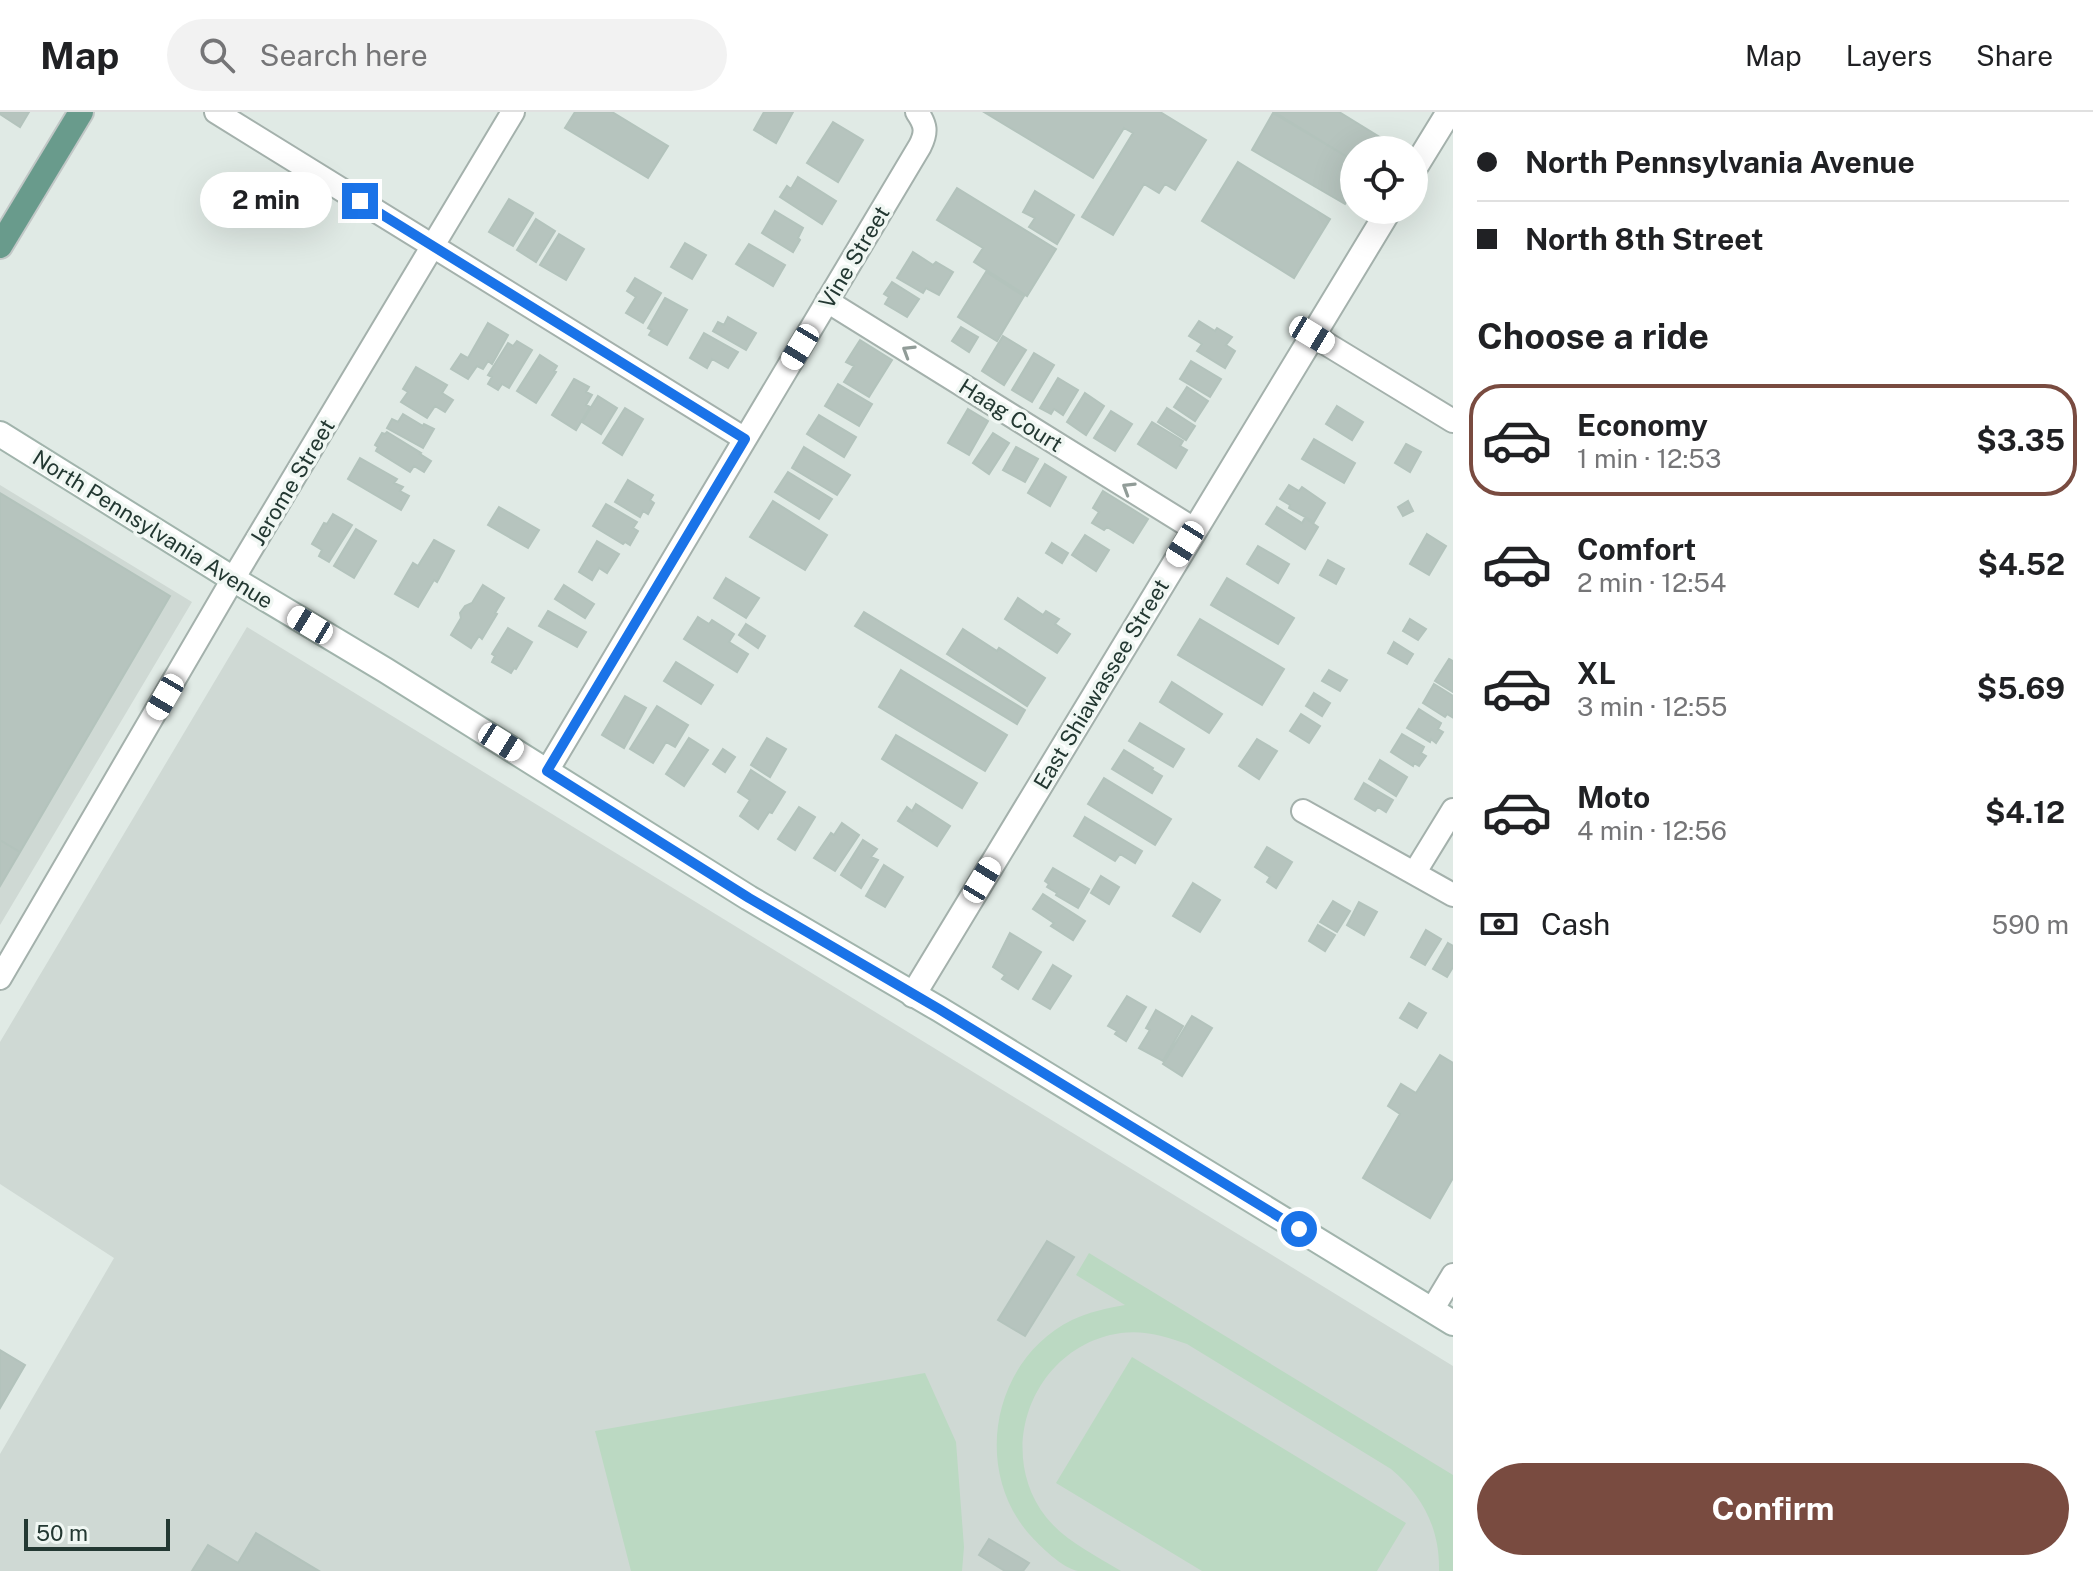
<!DOCTYPE html>
<html lang="en">
<head>
<meta charset="utf-8">
<style>
	body { margin:0; font-family:"Public Sans",sans-serif; background:#f2f2f2; color:#202124; height:100vh; display:flex; flex-direction:column; font-size:30px; white-space:nowrap }
	* { box-sizing:border-box; margin:0 }
	p { font-size:26px; color:#757577 }
	.icon { flex:none; width:44px; height:44px; fill:none; stroke:currentColor; stroke-width:2; stroke-linecap:round; stroke-linejoin:round }
	.map { position:relative; flex:1; overflow:hidden }
	.sheet { display:flex; flex-direction:column; background:#fff; width:640px }
	.sheet>* { flex:none }
	.top-card { display:grid; align-content:center; height:176px; padding:0 24px; background:#fff }
	.controls { position:absolute; left:1340px; top:24px; display:grid; gap:16px }
	.controls a { display:grid; place-items:center; width:88px; height:88px; border-radius:50%; background:#fff; box-shadow:0 8px 32px #0002; font-size:40px }
	.scale { position:absolute; left:24px; bottom:20px; width:146px; box-sizing:border-box; padding-left:8px; border:4px solid #233832; border-top:0; font-size:22px; line-height:28px; white-space:nowrap; color:#233832; -webkit-text-stroke:6px #f0f7f3; paint-order:stroke }
	.end { position:absolute; width:36px; height:36px; margin:-18px; border:10px solid #1a73e8; background:#fff; box-shadow:0 0 0 4px #fff }
	.from { border-radius:50% }
	.bubble { position:absolute; height:56px; border-radius:28px; background:#fff; box-shadow:0 8px 32px #0002; font-size:26px; font-weight:700; line-height:56px; text-align:center }
	.car { position:absolute; width:24px; height:48px; margin:-24px -12px; border-radius:10px; box-shadow:0 0 6px 2px #0007; background:linear-gradient(#fff 24%,#345 0 40%,#fff 0 76%,#345 0 86%,#fff 0) }
	.top-card b { display:flex; align-items:center; gap:28px; height:76px; font-size:30px }
	.top-card b+b { border-top:2px solid #e0e0e0 }
	.top-card i { width:20px; height:20px; background:#202124 }
	ul { padding:0; list-style:none }
	li { display:flex; align-items:center; gap:24px; height:112px; margin:0 16px 12px; padding:0 8px; border:4px solid transparent; border-radius:32px }
	li div { flex:1 }
	li b { display:block; font-size:30px }
	li em { font-style:normal; font-weight:700 }
	li.selected { border-color:#794b40 }
	li>.icon { width:72px; height:72px; stroke-width:1.5 }
	h2 { padding:0 24px; font-size:36px; line-height:96px }
	.pay { display:flex; align-items:center; gap:20px; height:88px; padding:0 24px; font-size:30px }
	.pay p { margin-inline-start:auto }
	.primary-button { display:flex; gap:16px; margin-top:auto; padding:16px 24px }
	.primary-button a { flex:1; height:92px; border-radius:48px; background:#794b40; color:#fff; font-size:32px; font-weight:700; line-height:92px; text-align:center }
	header { display:flex; align-items:center; gap:48px; box-sizing:border-box; height:112px; padding:0 40px; background:#fff; border-bottom:2px solid #e0e0e0 }
	header strong { font-size:38px }
	nav { display:flex; gap:44px; margin-inline-start:auto; font-size:28px }
	.search { width:560px; height:72px; background:#f2f2f2; display:flex; align-items:center; gap:20px; box-sizing:border-box; padding:0 28px; border-radius:44px; color:#757577; font-size:30px }
	main { display:flex; flex:1; min-height:0 }
	.map>svg:first-child { display:block }
	.built { fill:#cfd9d4 }
	.green { fill:#bbd9c2 }
	.building { fill:#b6c4be; stroke:#b3c3bc; stroke-width:2 }
	.lines { fill:none; stroke-linecap:round; stroke-linejoin:round }
	.minor-casing { stroke:#a4b1ac; stroke-width:26 }
	.tertiary-casing { stroke:#a4b1ac; stroke-width:28 }
	.secondary-casing { stroke:#a1b4ac; stroke-width:28 }
	.primary-casing { stroke:#c1c7c6; stroke-width:28 }
	.minor { stroke:#fff; stroke-width:22 }
	.tertiary { stroke:#fff; stroke-width:24 }
	.secondary { stroke:#fff; stroke-width:24 }
	.primary { stroke:#699b8c; stroke-width:24 }
	.oneway { stroke:#919c98 }
	.route { stroke:#1a73e8; stroke-width:10 }
	.labels { text-anchor:middle; stroke-width:7; stroke-linejoin:round; paint-order:stroke }
	.street-label { font-size:22px; fill:#233832; stroke:#f0f7f3 }
</style>
</head>
<body>
<header>
<strong>Map</strong>
<div class="search"><svg class="icon" aria-label="search" viewBox="0 0 24 24"><circle cx="10" cy="10" r="6"/><path d="M15 15l6 6"/></svg>Search here</div>
<nav><a>Map</a><a>Layers</a><a>Share</a></nav>
</header>
<main>
<div class="map">
<svg width="1453" height="1459" viewBox="0 0 1453 1459">
	<rect width="100%" height="100%" fill="#e0eae5"/>
	<path class="built" d="M0,373L192,490L0,813Z
		M247,515L1453,1254V1459H0V1342L114,1146L0,1072V930Z"/>
	<path class="green" d="M1089,1141L1453,1363V1459H1439C1440,1417 1423,1384 1391,1357L1187,1232C1165,1224 1144,1218 1121,1221C1035,1233 993,1337 1046,1405C1065,1429 1095,1443 1121,1459C1107,1459 1091,1459 1078,1459C1062,1456 1040,1434 1029,1422C972,1356 993,1247 1072,1208C1089,1200 1107,1196 1125,1193L1076,1163Z
		M1132,1245L1406,1411L1377,1459H1202L1056,1371Z
		M925,1261L956,1330L964,1435L962,1459H631L595,1319Z"/>
	<path class="building" d="M0,0H29L20,15L0,2Z
		M575,0H612L668,34L648,66L565,16Z
		M764,0H793L776,31L754,18Z
		M984,0H1160L1206,28L1175,78L1165,72L1159,81L1144,72L1113,123L1082,105L1133,21L1124,16L1093,66Z
		M1274,0H1339L1383,27L1376,38H1354V49Z
		M1273,1L1354,49V76L1345,92L1252,38Z
		M833,10L863,28L838,70L807,51Z
		M1238,50L1330,107L1294,166L1202,109Z
		M798,65L836,89L822,112L780,85L787,74L791,77Z
		M957,76L1056,137L1027,184L974,150L983,136L937,108Z
		M1035,79L1074,103L1057,132L1029,115L1035,106L1023,100Z
		M509,87L533,101L513,134L489,120Z
		M775,99L803,116L798,126L800,128L793,140L762,121Z
		M536,107L555,119L536,150L517,138Z
		M559,122L584,137L566,168L540,153Z
		M685,131L706,143L692,167L671,155Z
		M749,132L785,153L773,174L736,152Z
		M913,140L933,153L936,150L953,160L939,183L926,176L923,181L897,166Z
		M986,160L1024,184L997,229L958,205Z
		M635,166L661,181L643,211L626,201L636,185L627,179Z
		M892,170L919,187L907,205L885,192L889,185L884,182Z
		M665,186L687,198L667,233L649,223L652,218L648,216Z
		M728,205L756,221L746,238L713,219L718,210L724,213Z
		M1199,209L1215,219L1217,216L1232,225L1226,233L1235,239L1225,256L1197,239L1202,232L1189,224Z
		M488,211L508,223L492,252L488,249L483,257L477,254L468,267L451,257L461,242L468,246Z
		M961,215L978,225L969,240L952,229Z
		M704,221L738,240L728,256L712,247L707,256L690,246Z
		M1003,224L1026,238L1004,273L982,259Z
		M860,228L892,248L869,285L844,270L854,254L846,250Z
		M517,229L532,238L509,276L502,272L498,278L488,272L492,265L488,263L508,231L513,234Z
		M1034,241L1054,253L1032,290L1012,278Z
		M540,243L557,254L554,259L556,260L536,291L517,279Z
		M1191,249L1221,267L1210,285L1180,267Z
		M416,255L447,273L442,281L453,288L445,300L435,294L427,306L401,290L408,280L403,277Z
		M1058,266L1078,278L1063,303L1054,297L1051,302L1040,296Z
		M574,267L589,275L586,280L592,283L586,293L590,295L576,318L552,303Z
		M838,272L872,292L859,314L825,294Z
		M1187,275L1208,289L1195,309L1174,295Z
		M1085,281L1104,294L1086,323L1067,310Z
		M598,284L617,296L601,322L582,310Z
		M1337,294L1363,310L1352,328L1326,312Z
		M625,296L643,307L622,343L603,331Z
		M1167,296L1195,314L1186,328L1158,310Z
		M968,297L988,309L969,343L948,331Z
		M1111,299L1132,312L1115,339L1094,326Z
		M403,302L423,314L424,312L434,317L423,336L387,316L392,307L398,310Z
		M819,303L856,325L844,345L807,322Z
		M1152,310L1183,329L1180,334L1187,338L1176,356L1138,332Z
		M387,320L421,341L420,342L431,349L424,360L414,354L410,360L376,339L378,335L375,333L382,321L385,322Z
		M993,321L1009,331L989,362L973,351Z
		M1314,327L1355,351L1344,371L1302,347Z
		M1406,332L1421,340L1410,360L1395,351Z
		M804,335L850,363L837,383L792,356Z
		M1016,335L1038,347L1025,370L1003,358Z
		M360,346L397,367L394,371L403,375L400,379L409,384L401,398L348,367Z
		M1045,352L1066,365L1050,394L1028,381Z
		M788,360L832,387L819,407L775,380Z
		M628,368L653,383L650,388L654,391L648,402L643,399L640,405L615,390Z
		M1289,373L1299,379L1302,375L1325,391L1314,410L1289,396L1290,393L1280,387Z
		M1103,379L1148,407L1133,431L1107,415L1104,418L1092,411L1099,400L1093,396Z
		M0,381L170,484L20,740L0,728Z
		M773,389L827,423L805,458L750,425Z
		M1408,389L1413,399L1403,404L1398,395Z
		M606,392L637,410L633,416L638,419L630,433L625,430L623,432L593,414Z
		M499,395L539,418L528,436L488,413Z
		M1277,395L1302,411L1305,406L1318,415L1305,437L1266,412Z
		M333,402L352,413L329,450L319,444L322,438L312,432L324,411L327,412Z
		M356,417L376,429L354,466L334,454Z
		M1427,422L1446,434L1429,463L1410,452Z
		M1085,423L1109,438L1096,459L1072,443Z
		M434,428L454,439L437,470L434,468L418,495L395,482L413,451L418,454Z
		M597,429L619,442L607,461L599,456L592,468L579,460Z
		M1052,431L1068,441L1062,451L1046,441Z
		M1258,434L1289,452L1278,471L1247,452Z
		M1328,448L1344,457L1336,472L1320,463Z
		M726,466L759,486L746,506L714,486Z
		M1227,466L1294,506L1278,532L1211,493Z
		M483,473L504,486L495,501L497,502L482,527L479,524L471,536L451,523L461,506L460,501L465,494L472,491Z
		M564,473L594,492L585,506L555,487Z
		M1018,486L1043,503L1046,499L1059,507L1055,512L1070,522L1057,541L1005,507Z
		M548,499L586,520L577,535L539,514Z
		M864,500L1025,598L1017,612L855,514Z
		M698,505L709,512L712,508L734,522L729,530L748,542L737,560L684,527Z
		M1200,507L1284,557L1262,593L1178,543Z
		M1410,507L1426,517L1418,528L1403,519Z
		M746,512L765,524L758,536L739,523Z
		M508,516L532,530L516,557L514,556L511,561L492,550L495,544L492,542Z
		M963,517L997,539L999,536L1045,566L1027,594L947,542Z
		M1394,530L1413,542L1407,552L1388,541Z
		M1449,547L1453,549V580L1435,569Z
		M676,550L713,573L701,592L664,569Z
		M901,558L1007,623L985,659L879,595Z
		M1329,558L1347,568L1340,579L1322,569Z
		M1172,570L1222,602L1209,621L1160,590Z
		M1434,572L1453,584L1452,605L1447,602L1445,605L1423,591Z
		M1314,581L1330,591L1322,604L1306,594Z
		M625,584L646,596L624,636L602,623Z
		M657,594L688,613L675,635L666,630L653,651L630,637Z
		M1419,597L1441,611L1438,617L1443,620L1436,631L1431,627L1430,630L1407,616Z
		M1301,602L1320,614L1309,631L1290,619Z
		M1140,611L1184,637L1173,655L1129,629Z
		M1402,622L1424,635L1421,641L1426,644L1419,654L1414,651L1413,654L1391,640Z
		M896,623L977,671L962,696L882,647Z
		M689,626L708,638L684,674L666,662Z
		M767,626L786,637L770,665L751,653Z
		M1257,627L1277,639L1259,667L1239,654Z
		M723,637L735,645L725,660L713,652Z
		M1124,638L1153,656L1152,658L1162,664L1152,681L1112,657Z
		M1380,648L1407,665L1396,684L1369,667Z
		M751,658L785,680L772,701L769,700L758,717L740,704L750,688L738,680Z
		M1104,666L1171,707L1155,733L1088,692Z
		M1364,671L1393,688L1386,700L1378,695L1375,699L1355,687Z
		M916,692L950,714L937,734L898,709L907,695L912,699Z
		M799,695L815,705L795,738L778,727Z
		M1085,705L1142,739L1135,751L1120,742L1115,749L1074,724Z
		M842,711L859,723L835,759L814,746L831,721L834,723Z
		M0,728L20,740L0,774Z
		M863,728L877,737L871,745L878,748L861,776L841,763Z
		M1267,735L1292,750L1276,776L1267,770L1270,765L1255,755Z
		M884,753L903,765L885,795L866,784Z
		M1053,756L1089,777L1078,796L1056,783L1057,781L1047,775L1049,772L1045,769Z
		M1101,764L1119,775L1109,792L1091,781Z
		M1193,771L1220,788L1200,820L1173,804Z
		M1043,782L1085,809L1073,828L1051,814L1054,811L1033,797Z
		M1333,789L1350,799L1337,820L1320,810Z
		M1359,790L1377,800L1364,823L1347,813Z
		M1318,813L1335,823L1325,839L1309,829Z
		M1426,818L1441,827L1425,853L1411,845Z
		M1010,821L1041,840L1018,877L1002,867L1005,863L993,855Z
		M1448,831L1453,834V855L1447,865L1433,857Z
		M1053,853L1071,864L1050,897L1033,887Z
		M1127,884L1146,895L1126,929L1115,922L1117,919L1108,914Z
		M1409,891L1426,901L1417,916L1400,906Z
		M1156,898L1183,914L1163,949L1139,936L1150,918L1146,916Z
		M1192,904L1212,916L1182,964L1163,952Z
		M1440,943L1453,951V1066L1430,1106L1363,1066L1400,1002L1388,994L1401,972L1416,981Z
		M1047,1129L1074,1145L1025,1224L998,1208Z
		M0,1238L25,1253L0,1296Z
		M256,1421L319,1459H192L208,1433L238,1451Z
		M989,1427L1029,1451L1023,1459H1005L979,1443Z"/>
	<g class="lines">
		<g class="minor-casing">
			<path id="minor" d="M216,0L745,327
				M827,189L1194,417
				M1312,223L1453,309
				M547,659L920,34C927,20 926,13 917,0
				M1303,699L1453,783
				M1415,760L1453,698
				M0,866L233,467L513,0
				M1432,1198L1453,1163"/>
		</g>
		<g class="tertiary-casing">
			<path id="tertiary" d="M1414,57L1449,0
				M913,883L1389,98"/>
		</g>
		<g class="secondary-casing">
			<path id="secondary" d="M0,322L233,467L385,558L749,786L939,897L1453,1211"/>
		</g>
		<g class="primary-casing">
			<path id="primary" d="M0,134L81,0"/>
		</g>
		<use href="#minor" class="minor"/>
		<use href="#tertiary" class="tertiary"/>
		<use href="#secondary" class="secondary"/>
		<use href="#primary" class="primary"/>
	</g>
	<defs><path id="oneway-chevron" d="M-2-3.5L2.5 0L-2 3.5" fill="none" stroke-width="1.6" stroke-linecap="round" stroke-linejoin="round" transform="scale(2)"/></defs>
	<g class="oneway">
		<use href="#oneway-chevron" transform="translate(908 239) rotate(-148)"/>
		<use href="#oneway-chevron" transform="translate(1128 376) rotate(-148)"/>
	</g>
	<g class="lines">
		<path class="route" d="M360,89L745,327L547,659L749,786L939,897L1299,1117"/>
	</g>
	<g class="labels">
		<g class="street-label">
			<text transform="translate(854 145) rotate(-59)" y="8">Vine Street</text>
			<text transform="translate(1011 303) rotate(32)" y="8">Haag Court</text>
			<text transform="translate(292 370) rotate(-59)" y="8">Jerome Street</text>
			<text transform="translate(153 417) rotate(32)" y="8">North Pennsylvania Avenue</text>
			<text transform="translate(1101 572) rotate(-59)" y="8">East Shiawassee Street</text>
		</g>
	</g>
</svg>
<div class="controls">
<a><svg class="icon" aria-label="locate" viewBox="0 0 24 24"><circle cx="12" cy="12" r="6"/><path d="M12 2v4M12 18v4M2 12h4M18 12h4"/></svg></a>
</div>
<div class="scale">50 m</div>
<i class="end from" style="left:1299px;top:1117px"></i>
<i class="end" style="left:360px;top:89px"></i>
<div class="bubble" style="left:200px;top:60px;width:132px">2 min</div>
<i class="car" style="left:1312px;top:223px;rotate:121deg"></i>
<i class="car" style="left:800px;top:235px;rotate:211deg"></i>
<i class="car" style="left:1185px;top:432px;rotate:212deg"></i>
<i class="car" style="left:310px;top:513px;rotate:301deg"></i>
<i class="car" style="left:165px;top:585px;rotate:210deg"></i>
<i class="car" style="left:501px;top:630px;rotate:122deg"></i>
<i class="car" style="left:982px;top:768px;rotate:31deg"></i>
</div>
<section class="sheet">
<div class="top-card">
<b><i class="from"></i>North Pennsylvania Avenue</b>
<b><i></i>North 8th Street</b>
</div>
<h2>Choose a ride</h2>
<ul>
<li class="selected"><svg class="icon" aria-label="car" viewBox="0 0 24 24"><path d="M5 17H2v-5l4-1 3-4h7l3 4 3 1v5h-3M9 17h6M6 11h13"/><circle cx="7" cy="17" r="2"/><circle cx="17" cy="17" r="2"/></svg><div><b>Economy</b><p>1 min · 12:53</p></div><em>$3.35</em></li>
<li><svg class="icon" aria-label="car" viewBox="0 0 24 24"><path d="M5 17H2v-5l4-1 3-4h7l3 4 3 1v5h-3M9 17h6M6 11h13"/><circle cx="7" cy="17" r="2"/><circle cx="17" cy="17" r="2"/></svg><div><b>Comfort</b><p>2 min · 12:54</p></div><em>$4.52</em></li>
<li><svg class="icon" aria-label="car" viewBox="0 0 24 24"><path d="M5 17H2v-5l4-1 3-4h7l3 4 3 1v5h-3M9 17h6M6 11h13"/><circle cx="7" cy="17" r="2"/><circle cx="17" cy="17" r="2"/></svg><div><b>XL</b><p>3 min · 12:55</p></div><em>$5.69</em></li>
<li><svg class="icon" aria-label="car" viewBox="0 0 24 24"><path d="M5 17H2v-5l4-1 3-4h7l3 4 3 1v5h-3M9 17h6M6 11h13"/><circle cx="7" cy="17" r="2"/><circle cx="17" cy="17" r="2"/></svg><div><b>Moto</b><p>4 min · 12:56</p></div><em>$4.12</em></li>
</ul>
<div class="pay"><svg class="icon" aria-label="cash" viewBox="0 0 24 24"><path d="M3 7h18v10H3z"/><circle cx="12" cy="12" r="2"/></svg>Cash<p>590 m</p></div>
<div class="primary-button"><a>Confirm</a></div>
</section>
</main>
</body>
</html>
